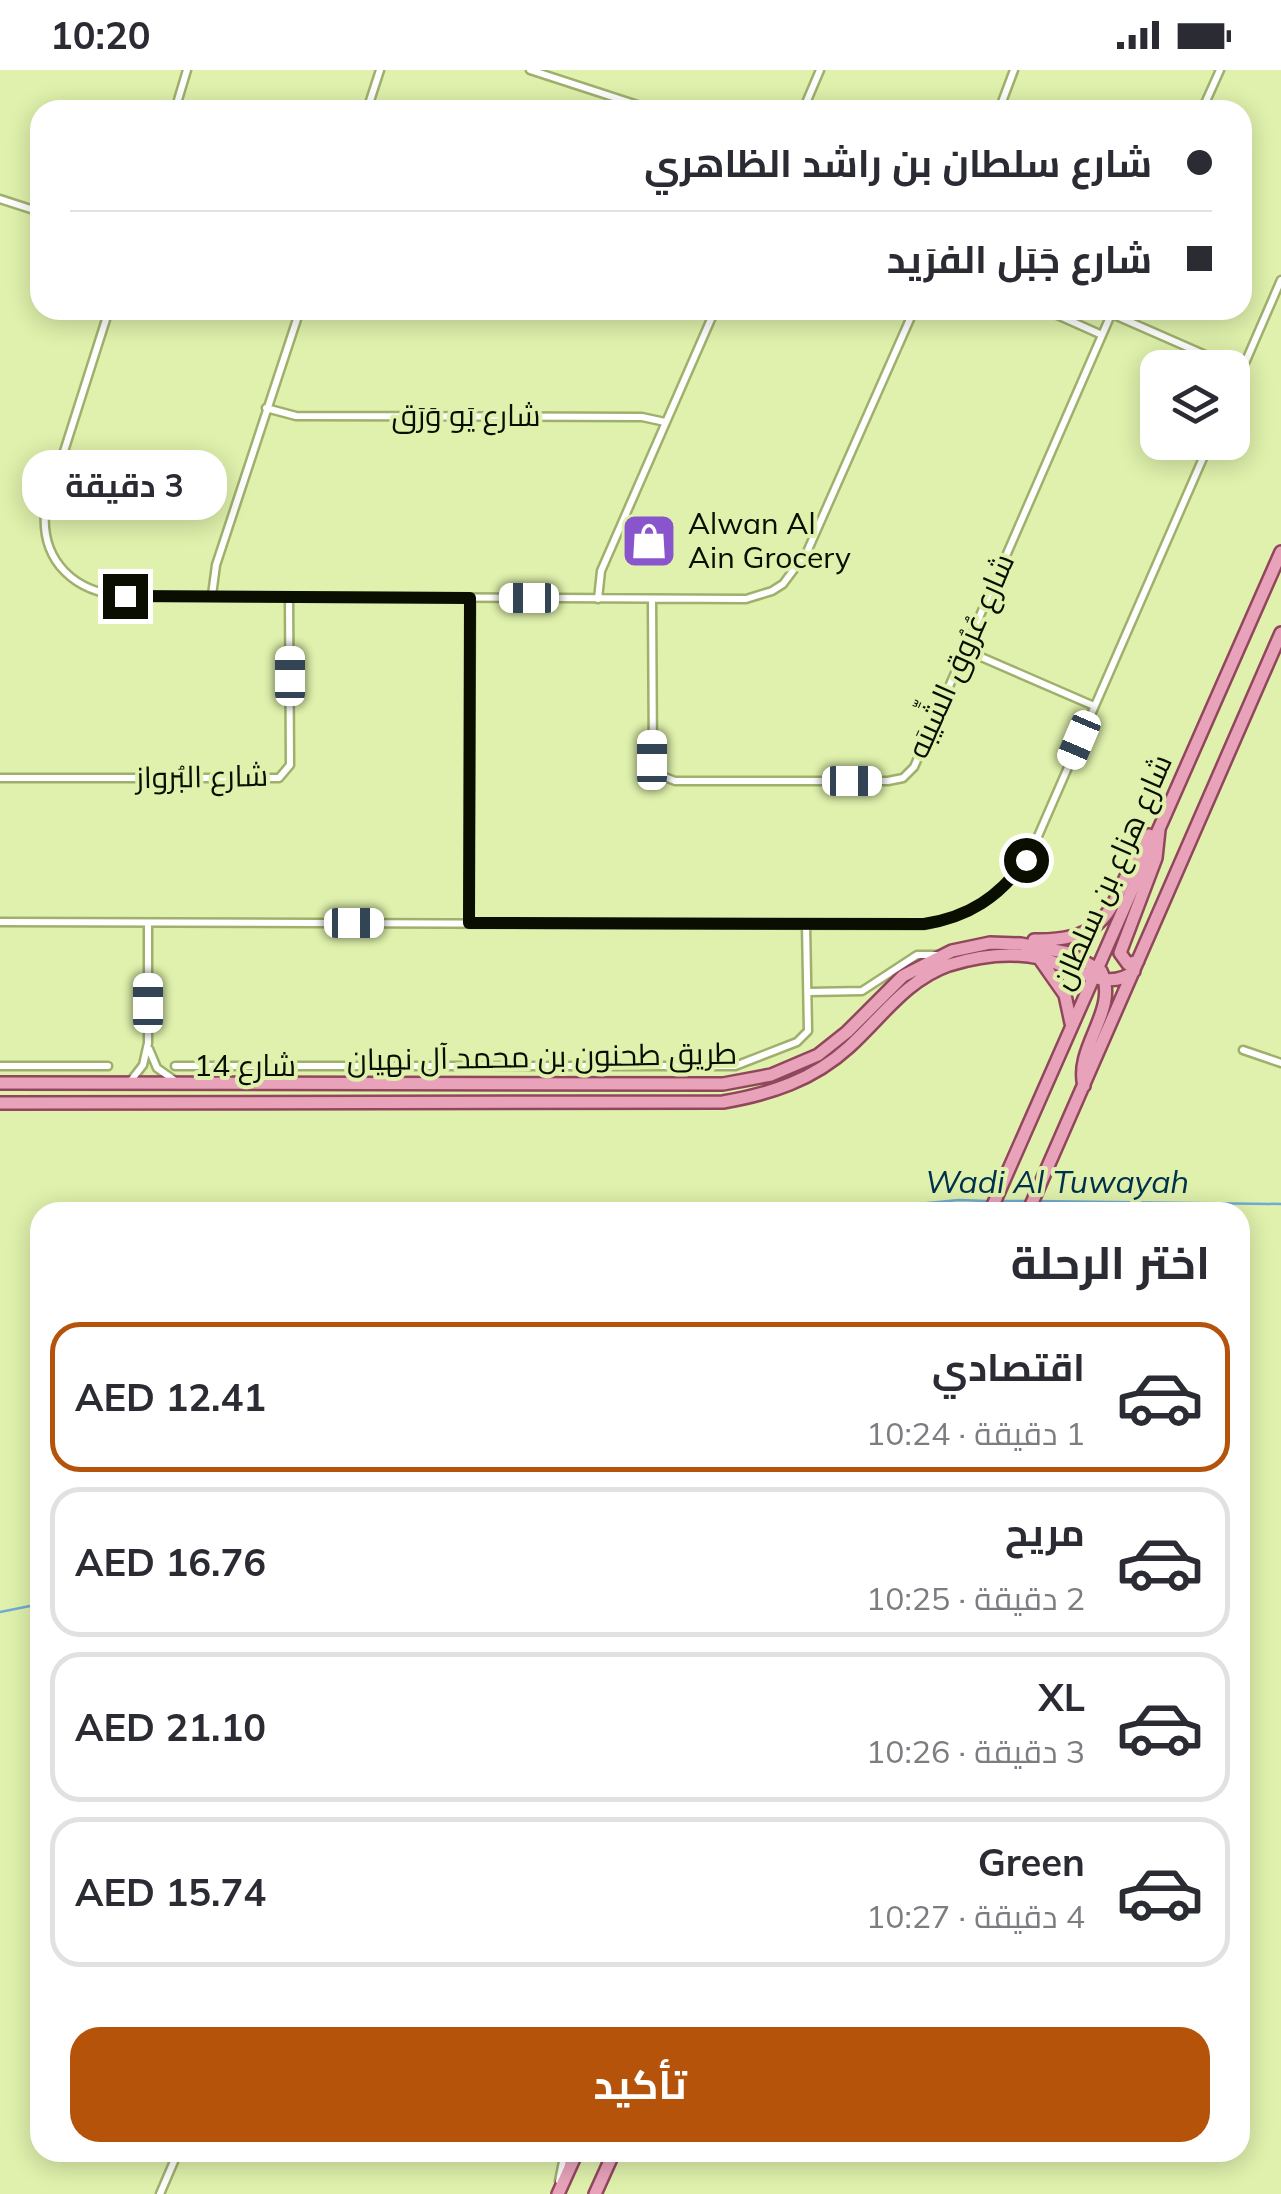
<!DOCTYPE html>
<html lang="ar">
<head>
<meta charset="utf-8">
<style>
	body { margin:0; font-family:Mulish,Cairo,sans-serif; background:#f2f2f3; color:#2b2b33; direction:rtl; height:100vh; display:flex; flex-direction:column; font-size:38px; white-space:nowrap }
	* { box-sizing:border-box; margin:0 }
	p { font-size:32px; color:#7c7c81 }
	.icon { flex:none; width:55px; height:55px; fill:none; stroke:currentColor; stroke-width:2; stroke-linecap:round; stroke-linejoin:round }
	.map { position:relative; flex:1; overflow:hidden; direction:ltr }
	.details { position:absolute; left:30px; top:1132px; width:1220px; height:960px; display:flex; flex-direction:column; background:#fff; border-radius:30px; box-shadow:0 5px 25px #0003; direction:rtl }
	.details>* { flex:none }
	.top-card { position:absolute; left:30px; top:30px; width:1222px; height:220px; border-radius:30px; box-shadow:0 5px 25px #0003; direction:rtl; display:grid; align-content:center; height:220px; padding:0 40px; background:#fff }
	.tools { position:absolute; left:1140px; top:280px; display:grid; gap:20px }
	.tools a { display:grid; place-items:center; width:110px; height:110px; border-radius:20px; background:#fff; box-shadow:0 5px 25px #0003; font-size:50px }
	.end { position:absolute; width:45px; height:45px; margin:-22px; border:12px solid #090e00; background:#fff; box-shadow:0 0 0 5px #fff }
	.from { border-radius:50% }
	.bubble { position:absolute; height:70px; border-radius:30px; background:#fff; box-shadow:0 5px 25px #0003; font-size:32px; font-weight:700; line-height:70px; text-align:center; direction:rtl }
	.car { position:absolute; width:30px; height:60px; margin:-30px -15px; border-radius:12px; box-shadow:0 0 8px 2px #0007; background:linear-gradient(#fff 24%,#345 0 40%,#fff 0 76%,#345 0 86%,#fff 0) }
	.top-card b { display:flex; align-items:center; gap:35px; height:95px; font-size:38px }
	.top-card b+b { border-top:2px solid #e1e1e2 }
	.top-card i { width:25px; height:25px; background:#2b2b33 }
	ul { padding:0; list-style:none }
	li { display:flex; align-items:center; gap:30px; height:150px; margin:0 20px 15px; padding:0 20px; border:5px solid #e1e1e2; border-radius:30px }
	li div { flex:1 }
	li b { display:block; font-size:38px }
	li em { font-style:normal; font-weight:700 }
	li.active { border-color:#b45309 }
	li>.icon { width:90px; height:90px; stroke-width:1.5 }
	h2 { padding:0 40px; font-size:45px; line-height:120px }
	.action { display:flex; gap:20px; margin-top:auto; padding:20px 40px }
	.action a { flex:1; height:115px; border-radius:30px; background:#b45309; color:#fff; font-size:40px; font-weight:700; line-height:115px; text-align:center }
	.status { display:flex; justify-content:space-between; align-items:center; height:70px; padding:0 50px; background:#fff; direction:ltr }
	.status svg { height:28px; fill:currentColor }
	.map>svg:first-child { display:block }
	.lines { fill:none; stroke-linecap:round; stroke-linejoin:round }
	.stream { stroke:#71abd4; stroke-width:2.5 }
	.minor-casing { stroke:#9fb06d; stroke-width:11 }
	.primary-casing { stroke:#90475c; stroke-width:16 }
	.minor { stroke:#fff; stroke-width:6 }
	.primary { stroke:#e8a3bb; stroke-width:11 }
	.route { stroke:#090e00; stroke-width:12 }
	.labels { text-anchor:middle; stroke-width:8; stroke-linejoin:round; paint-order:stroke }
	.street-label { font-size:30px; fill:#090e00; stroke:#dff1ac }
	.poi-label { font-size:30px; fill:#090e00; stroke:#dff1ac; text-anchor:start }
	.water-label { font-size:32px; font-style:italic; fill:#00314c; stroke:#dff1ac }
</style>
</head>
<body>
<div class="status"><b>10:20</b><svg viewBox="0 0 49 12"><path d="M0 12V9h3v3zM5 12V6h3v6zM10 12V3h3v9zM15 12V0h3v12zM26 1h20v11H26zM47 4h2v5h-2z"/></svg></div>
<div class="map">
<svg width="1281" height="2124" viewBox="0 0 1281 2124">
	<rect width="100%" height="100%" fill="#dff1ac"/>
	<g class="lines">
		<path class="stream" d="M1000,1131H1027
			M1035,1131L1281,1134
			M834,1142L959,1130L987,1131
			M0,1542L40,1534"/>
		<g class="minor-casing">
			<path id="minor" d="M530,0L653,40
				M177,33L196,40
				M175,40L187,0
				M367,40L380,0
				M803,40L820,0
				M999,40L1014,0
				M1202,40L1220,0
				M0,129L40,142
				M109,240L45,441C41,492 75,523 125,526L746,529L772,521L783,514L807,482L914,240
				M1046,240L1102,265
				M1112,244L1242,301
				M1232,323L1281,210
				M266,338L296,346L642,347L665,352
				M212,525L216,495L300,240
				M598,529L601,501L715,240
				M652,530L653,690L660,705L675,711H888L903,708L914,697L1113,240
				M965,580L1094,636
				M0,708H279L290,695L289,527
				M0,852L923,855C975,846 1010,820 1035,773L1210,372
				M469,853L471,528
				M809,922L862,921L917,885H939
				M149,979L157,998L174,1010
				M1243,980L1281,993
				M0,996H108
				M175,996H735L797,972L808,961L806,854
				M129,1013L143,995L148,973V853
				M559,2111L565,2082
				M160,2124L178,2082"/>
		</g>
		<g class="primary-casing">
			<path id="primary" d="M1034,870C1124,872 1108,821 1149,765
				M1039,888L1065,925L1071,953
				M1138,891L1128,894L1120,883L1156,788L1159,760
				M0,1013L723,1014L771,1005L818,985L847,962L903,906L952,881L990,873L1021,874L1069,883L1101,901C1120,940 1074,976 1084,1016
				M0,1033L723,1032C770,1024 813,1010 849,977C881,948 906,910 949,895C978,886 1011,882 1040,888C1071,895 1107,924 1134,901
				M990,1142L1281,482
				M1028,1142L1281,563
				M558,2124L577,2082
				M595,2124L614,2082"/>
		</g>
		<use href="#minor" class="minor"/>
		<use href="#primary" class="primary"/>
	</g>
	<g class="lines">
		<path class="route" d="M125,526L470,528L469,853L924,854C969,847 999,827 1026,790"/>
	</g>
	<defs>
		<g id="shop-square" transform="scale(2.875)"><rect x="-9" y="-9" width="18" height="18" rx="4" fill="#8855cd" stroke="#dff1ac"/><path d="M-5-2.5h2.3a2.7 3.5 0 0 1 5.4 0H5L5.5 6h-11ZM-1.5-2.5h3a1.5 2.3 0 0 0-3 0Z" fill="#fff"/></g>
	</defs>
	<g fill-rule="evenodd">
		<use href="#shop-square" x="649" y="471"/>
	</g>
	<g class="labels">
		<g class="street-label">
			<text x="466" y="356">شارع يَو وَرَق</text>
			<text transform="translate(961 586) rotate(-66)" y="10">شارع عُرُوق الشِّيبَه</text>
			<text transform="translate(202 707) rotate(-1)" y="10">شارع البُرواز</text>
			<text transform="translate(1112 802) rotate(-66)" y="10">شارع هزاع بن سلطان</text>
			<text transform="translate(542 987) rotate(-1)" y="10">طريق طحنون بن محمد آل نهيان</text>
			<text x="245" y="1006">شارع 14</text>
		</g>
		<g class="poi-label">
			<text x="688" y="464">Alwan Al<tspan x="688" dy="34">Ain Grocery</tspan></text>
		</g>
		<g class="water-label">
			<text x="1057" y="1123">Wadi Al Tuwayah</text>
		</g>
	</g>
</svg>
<div class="tools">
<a><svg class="icon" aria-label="layers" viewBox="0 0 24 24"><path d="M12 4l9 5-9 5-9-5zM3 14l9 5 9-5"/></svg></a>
</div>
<i class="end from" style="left:1026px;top:790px"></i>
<i class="end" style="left:125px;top:526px"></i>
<div class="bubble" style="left:22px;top:380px;width:205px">3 دقيقة</div>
<i class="car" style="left:529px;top:528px;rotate:270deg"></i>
<i class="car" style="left:290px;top:606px;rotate:0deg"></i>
<i class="car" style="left:1079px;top:670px;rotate:203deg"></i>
<i class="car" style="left:652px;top:690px;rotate:0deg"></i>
<i class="car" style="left:852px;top:711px;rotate:90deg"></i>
<i class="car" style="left:354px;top:853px;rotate:90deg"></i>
<i class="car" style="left:148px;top:933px;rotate:0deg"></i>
<div class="top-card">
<b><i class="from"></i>شارع سلطان بن راشد الظاهري</b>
<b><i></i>شارع جَبَل الفرَيد</b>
</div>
<section class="details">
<h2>اختر الرحلة</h2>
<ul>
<li class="active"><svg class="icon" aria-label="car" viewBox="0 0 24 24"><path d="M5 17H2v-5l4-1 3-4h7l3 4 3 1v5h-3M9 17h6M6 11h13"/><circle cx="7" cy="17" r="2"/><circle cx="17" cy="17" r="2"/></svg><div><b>اقتصادي</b><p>1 دقيقة · 10:24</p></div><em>AED 12.41</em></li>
<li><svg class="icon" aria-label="car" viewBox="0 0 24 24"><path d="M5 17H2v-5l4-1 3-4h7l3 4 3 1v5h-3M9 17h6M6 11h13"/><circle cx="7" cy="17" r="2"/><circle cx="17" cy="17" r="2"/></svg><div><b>مريح</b><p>2 دقيقة · 10:25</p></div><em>AED 16.76</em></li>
<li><svg class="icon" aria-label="car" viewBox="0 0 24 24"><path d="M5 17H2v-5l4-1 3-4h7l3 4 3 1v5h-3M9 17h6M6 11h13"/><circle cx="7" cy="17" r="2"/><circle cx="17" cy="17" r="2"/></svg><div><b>XL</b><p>3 دقيقة · 10:26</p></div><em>AED 21.10</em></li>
<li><svg class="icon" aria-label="car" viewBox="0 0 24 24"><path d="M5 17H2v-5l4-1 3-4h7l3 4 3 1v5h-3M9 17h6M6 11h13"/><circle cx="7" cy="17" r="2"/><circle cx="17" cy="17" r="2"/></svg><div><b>Green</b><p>4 دقيقة · 10:27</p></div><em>AED 15.74</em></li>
</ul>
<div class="action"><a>تأكيد</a></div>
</section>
</div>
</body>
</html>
